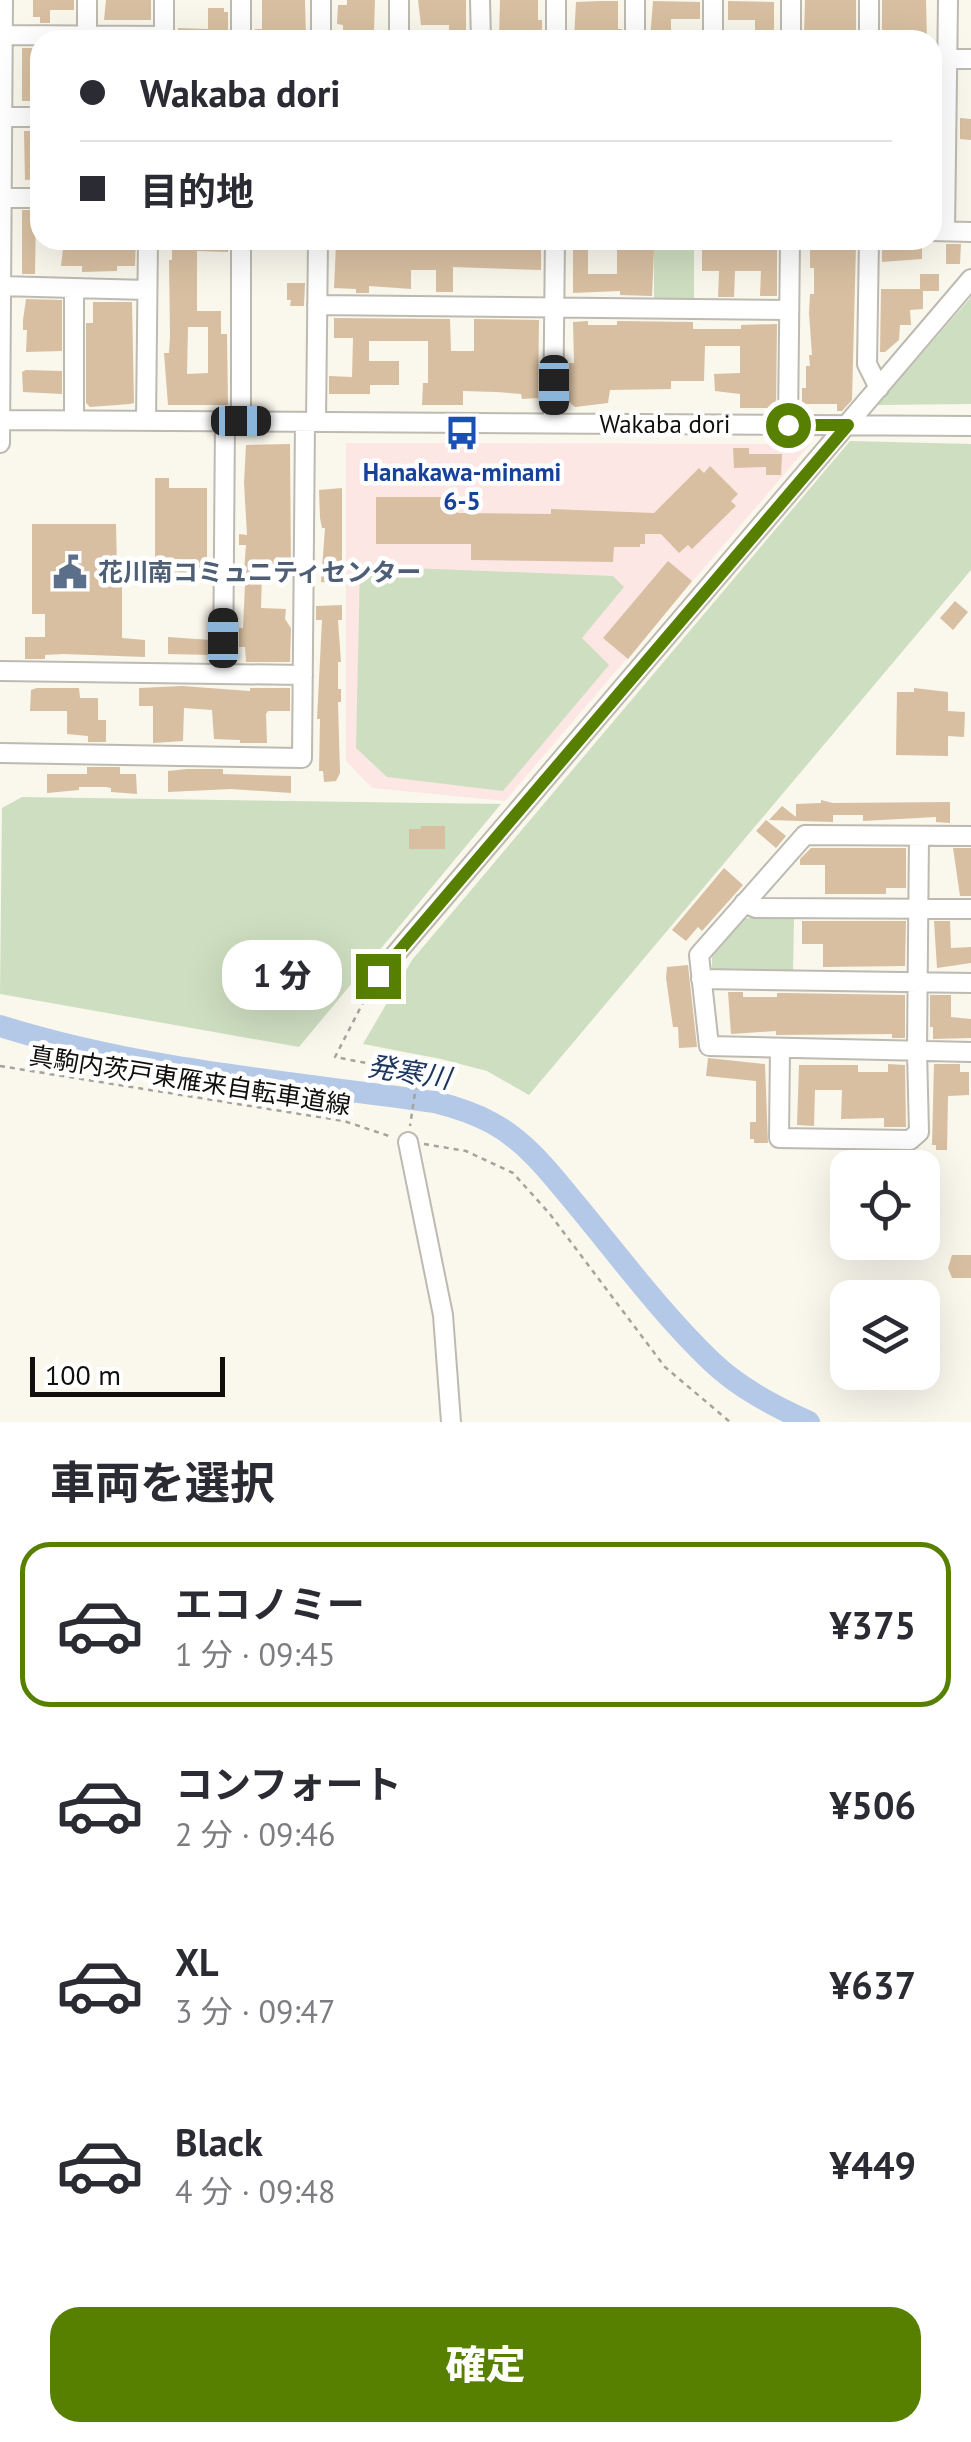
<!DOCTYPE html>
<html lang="ja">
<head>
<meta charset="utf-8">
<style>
	body { margin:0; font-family:"PT Sans","Noto Sans JP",sans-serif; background:#f7f7f7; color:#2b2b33; height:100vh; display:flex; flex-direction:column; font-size:38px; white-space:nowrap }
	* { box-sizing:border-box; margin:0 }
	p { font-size:32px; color:#7c7c81 }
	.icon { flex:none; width:55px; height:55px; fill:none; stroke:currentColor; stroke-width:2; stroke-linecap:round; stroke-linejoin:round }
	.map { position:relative; height:1422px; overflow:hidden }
	.details { display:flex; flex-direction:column; background:#fff; flex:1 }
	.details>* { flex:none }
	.top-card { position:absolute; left:30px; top:30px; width:912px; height:220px; border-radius:30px; box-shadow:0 10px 40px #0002; display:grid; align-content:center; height:220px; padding:0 50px; background:#fff }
	.tools { position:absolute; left:830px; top:1150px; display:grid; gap:20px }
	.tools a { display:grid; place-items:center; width:110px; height:110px; border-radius:20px; background:#fff; box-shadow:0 10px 40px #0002; font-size:50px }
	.scale { position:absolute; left:30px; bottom:25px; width:195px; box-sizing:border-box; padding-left:10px; border:5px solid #100f0c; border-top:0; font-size:28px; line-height:35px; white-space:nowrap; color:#100f0c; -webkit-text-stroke:8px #fff; paint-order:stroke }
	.end { position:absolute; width:45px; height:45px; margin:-22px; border:12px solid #577f00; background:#fff; box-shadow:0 0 0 5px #fff }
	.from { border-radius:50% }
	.bubble { position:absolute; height:70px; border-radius:30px; background:#fff; box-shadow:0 10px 40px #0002; font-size:32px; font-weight:800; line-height:70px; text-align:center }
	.car { position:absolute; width:30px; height:60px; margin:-30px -15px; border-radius:12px; box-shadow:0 0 8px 2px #0007; background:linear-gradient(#222 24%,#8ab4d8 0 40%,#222 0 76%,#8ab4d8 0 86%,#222 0) }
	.top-card b { display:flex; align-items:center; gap:35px; height:95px; font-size:38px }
	.top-card b+b { border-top:2px solid #e1e1e2 }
	.top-card i { width:25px; height:25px; background:#2b2b33 }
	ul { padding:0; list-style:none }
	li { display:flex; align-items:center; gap:30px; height:165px; margin:0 20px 15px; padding:0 30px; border:5px solid transparent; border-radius:30px }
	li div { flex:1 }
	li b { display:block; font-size:38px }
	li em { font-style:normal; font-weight:800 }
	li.selected { border-color:#577f00 }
	li>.icon { width:90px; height:90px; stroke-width:1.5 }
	h2 { padding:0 50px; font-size:45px; line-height:120px }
	.button { display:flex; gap:20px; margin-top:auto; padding:20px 50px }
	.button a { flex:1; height:115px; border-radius:30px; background:#577f00; color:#fff; font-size:40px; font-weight:800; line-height:115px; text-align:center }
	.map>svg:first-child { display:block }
	.education { fill:#fde7e4 }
	.green { fill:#cedec0 }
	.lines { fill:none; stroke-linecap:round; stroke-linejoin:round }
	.river { stroke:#b4c8e7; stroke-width:22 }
	.building { fill:#d8bfa1; fill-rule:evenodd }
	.minor-casing { stroke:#bdbab1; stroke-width:22 }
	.path { stroke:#a5a39c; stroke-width:2.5; stroke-dasharray:5 5; stroke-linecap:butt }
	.minor { stroke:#fff; stroke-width:18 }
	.route { stroke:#577f00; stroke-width:12 }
	.labels { text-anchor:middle; stroke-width:9; stroke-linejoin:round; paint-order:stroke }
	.street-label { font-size:25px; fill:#100f0c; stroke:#fff }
	.transit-label { font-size:25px; font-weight:bold; fill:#164399; stroke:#fff }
	.service-label { font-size:25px; font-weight:bold; fill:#4e5e75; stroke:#fff; text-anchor:start }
	.water-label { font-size:28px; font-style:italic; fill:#1d3760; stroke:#fff }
</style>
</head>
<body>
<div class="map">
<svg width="971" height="1422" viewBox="0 0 971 1422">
	<rect width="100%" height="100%" fill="#faf7ed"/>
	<path class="education" d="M346,443L810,444L505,801L372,788L346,761Z"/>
	<path class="green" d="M654,240H694V301L654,300Z
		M971,297V404L877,405Z
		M850,441L971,444V570L529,1095L487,1071L441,1059L363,1044L412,960Z
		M360,566L613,576L624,587L582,638L609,665L503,791L387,777L356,748Z
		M22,797L501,804L299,1047L0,994L2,808Z
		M750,917L794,918L793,972L717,973L712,968V957L743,920Z"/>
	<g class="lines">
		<path class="river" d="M0,1026C140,1070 289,1082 435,1102C455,1107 474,1113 492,1123C529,1143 554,1178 580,1209C622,1260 663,1315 711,1361C739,1388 774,1406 809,1422"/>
	</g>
	<path class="building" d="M33,0H74V10H50V23H40V17H33Z
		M106,0H151V20H104Z
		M262,0H305L306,40H255V29H262Z
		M347,0H375L374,30H386V40H343V25L337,24L338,5H347Z
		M418,0H466V38H449V25H421Z
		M500,0H538V20H542V40H499Z
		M805,0H856V33H853L852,40H833V35H804Z
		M882,0H926L927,40H886L882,37Z
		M601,1H618V29H622V40H574L576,2Z
		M653,1L700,2V19H671V40H650Z
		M728,1L774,2V39L755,40V20H728Z
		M208,8H224V12H228V40H178V28L208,29Z
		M22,48H40L37,101H22Z
		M960,118L971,119V140L960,139Z
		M24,131H35L36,138H38L39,179L25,180Z
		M22,210H36L35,274H22Z
		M64,240H136L135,266H117V271L82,272V266H61Z
		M172,240H228V252L197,251V311H221V334H227L228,405H168L164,353H169L170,336L169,260H172ZM188,327H208V373L187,374Z
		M922,241V259L882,262V242Z
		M355,242H434L522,248V242H541V270L453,267V292H436V270H411V289L369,286V293H356V289L334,288L336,245Z
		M573,244H588V274H617V249L620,246L654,250L652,296L620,295V291L573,293Z
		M722,244L777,246V296H760L761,271H735L734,297H718L719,271H702V248H722Z
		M946,244H961L960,264H946Z
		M810,245H856L852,400L842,411H837V404H802V388H806V366H810L809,355H812L809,313L810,294H814V268H810Z
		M920,274H939V291H923V309L910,310L911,325H900L899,340L885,352H880L881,289H920Z
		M287,283H305L304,306H290L291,300H287Z
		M26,299L62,300V351L26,352L27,330H23V320Z
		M93,302H132L134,403L130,404L90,407L86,403V323H93Z
		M334,318L450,319L451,351H474V319L539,320L538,398L522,399L521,394L496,392L463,391V405H422L423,383H428V341H369V361H399V385H370V394H329V376L352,377L353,338H334Z
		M588,321V325H617V321L693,322V329H741V325L777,324L776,408H740V394L715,391L714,374L740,373V346H705L704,381H671V389L610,390L608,403L575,407L569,402L568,378V363H574L573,322Z
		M26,370L62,371V394L23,392L22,372Z
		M290,444L291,569L262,571L261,608L286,609L285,619L291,628L290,662H246L245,647H239V628H243L245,585H240V571H244L246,545H239V534L247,535L244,483L246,445Z
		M733,448H749V454H782L781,475H766V467L734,468Z
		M710,466L738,494L731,501L736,506L692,549L688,545L679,553L661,534H645V544H640V547H614L613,562L471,560V544H376V497H458V513L551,514V509L654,513L699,468L704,473Z
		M155,478H169V488H207V579H155Z
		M342,488V583L321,582L325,528H322L320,518L319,490Z
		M32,524H116L117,569H122V638L145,640V657L64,654L45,655V659H25V637H45V614H32Z
		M668,561L692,581L628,659L603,638Z
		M955,601L968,612L953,630L940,618Z
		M342,605V620H338L341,662H338V689H341V702H338L340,773L336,781L324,782L323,771H319L320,719H317L322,620H316V606Z
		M168,637L211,640V655L168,654Z
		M182,686L250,691V688H290V711H268L266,714L267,743H240V740L214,739L212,710L184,708L183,741L153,743V706H139V688Z
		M37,688H79L80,698H98V720H106V742H88V736L67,734V711H30L31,690Z
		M914,688L948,692V711L965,712L964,737L948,736V756L896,755L897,692H914Z
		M87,767H120V774H136L137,794L111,792V788L106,787H79V790L47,793V774H87Z
		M187,769H223V774L291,776V793L231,789L168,792V771Z
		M821,800L833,803L950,802V823L936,822V817L863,821V815H833V822L769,820L782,806L796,817V804L821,803Z
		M766,820L786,836L776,848L756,831Z
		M421,826H445V849H409V829H421Z
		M811,848H906V888H886V894H825V865H800V859Z
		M953,848H971V896H960Z
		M724,868L743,885L702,931L698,927L686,941L672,930Z
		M802,921H906L905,966L823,967V944H802Z
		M934,921H950L951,948L971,947V963L937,968Z
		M688,965L697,1047L679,1048L678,1027H673L666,978L667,967Z
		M728,992H743V997H777V993H785L905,995V1038H892V1034L776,1035V1031L731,1034Z
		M930,995H951V1017L971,1019V1038L933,1039V1027H930Z
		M708,1058L765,1064L768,1143H754V1139H750V1122H756V1081L706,1076Z
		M888,1064L905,1065L906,1127H884V1118L841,1119L842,1090H815L814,1126L797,1125L799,1065H858V1072H888Z
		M934,1064H960V1072H969V1095L948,1096L947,1150H936V1145H932Z
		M952,1255H971V1278H952L948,1268Z"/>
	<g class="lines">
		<g class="minor-casing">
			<path id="minor" d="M87,0V36
				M399,0V40
				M480,0L481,40
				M635,0V40
				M713,0V40
				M791,0V40
				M869,0V40
				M3,35L164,36
				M164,40V0
				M241,40V0
				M321,40V0
				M556,40V0
				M932,59H971
				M2,117H40
				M2,198H40
				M932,231L971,232
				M945,231L948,0
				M869,240L867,364L879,388
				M1,286L147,290
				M74,288V420
				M317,305L789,310
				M0,420L971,426
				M146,421L148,240
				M241,421V240
				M316,422L318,240
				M553,423L555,240
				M788,425L790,240
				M0,443L3,0
				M0,671L303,675
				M223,674L225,421
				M0,753L302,758L305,422
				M971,836L805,835L699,955L709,1046L971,1052
				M744,903L756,908L971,909
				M377,976L971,279
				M701,979L971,983
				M780,1048L779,1138L910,1140L919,1132L917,1051L919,836
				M408,1142L443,1315L451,1422"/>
		</g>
		<path class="path" d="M369,991L335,1057L418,1073L410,1126
			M0,1066L344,1121L392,1137
			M424,1144L466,1151L513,1173L549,1213L665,1367L730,1422"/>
		<use href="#minor" class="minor"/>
	</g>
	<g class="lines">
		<path class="route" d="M378,976L848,425H788"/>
	</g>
	<defs>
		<g id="bus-bare" transform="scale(2.7)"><path d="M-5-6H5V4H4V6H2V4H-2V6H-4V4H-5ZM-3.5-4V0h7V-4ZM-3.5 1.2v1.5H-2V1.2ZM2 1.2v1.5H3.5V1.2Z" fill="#1a4fb4" stroke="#fff" stroke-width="2.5" paint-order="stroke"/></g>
		<g id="civic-bare" transform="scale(2.7)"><path d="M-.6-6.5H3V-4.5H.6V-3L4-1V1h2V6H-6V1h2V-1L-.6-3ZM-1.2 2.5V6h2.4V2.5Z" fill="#5c6f8a" stroke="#fff" stroke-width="2.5" paint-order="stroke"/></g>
	</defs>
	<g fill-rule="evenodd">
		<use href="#bus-bare" x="462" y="433"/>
		<use href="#civic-bare" x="70" y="572"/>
	</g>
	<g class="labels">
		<g class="street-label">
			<text x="665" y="433">Wakaba dori</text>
			<text transform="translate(190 1080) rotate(9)" y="9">真駒内茨戸東雁来自転車道線</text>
		</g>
		<g class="transit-label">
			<text x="462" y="481">Hanakawa-minami<tspan x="462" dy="29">6-5</tspan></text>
		</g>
		<g class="service-label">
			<text x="98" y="581">花川南コミュニティセンター</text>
		</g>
		<g class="water-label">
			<text transform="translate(409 1072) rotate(9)" y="10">発寒川</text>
		</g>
	</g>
</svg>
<div class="tools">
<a><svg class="icon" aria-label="locate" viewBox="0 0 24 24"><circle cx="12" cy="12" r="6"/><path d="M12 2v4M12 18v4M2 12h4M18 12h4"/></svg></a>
<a><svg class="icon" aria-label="layers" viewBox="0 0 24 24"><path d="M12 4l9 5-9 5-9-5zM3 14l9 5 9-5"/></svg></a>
</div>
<div class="scale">100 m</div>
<i class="end from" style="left:788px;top:425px"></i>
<i class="end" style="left:378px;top:976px"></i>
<div class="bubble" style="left:222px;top:940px;width:120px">1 分</div>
<i class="car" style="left:554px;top:385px;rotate:180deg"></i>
<i class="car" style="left:241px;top:421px;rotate:90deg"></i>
<i class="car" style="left:223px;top:638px;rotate:0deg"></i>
<div class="top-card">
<b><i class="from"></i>Wakaba dori</b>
<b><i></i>目的地</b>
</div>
</div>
<section class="details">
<h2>車両を選択</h2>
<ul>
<li class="selected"><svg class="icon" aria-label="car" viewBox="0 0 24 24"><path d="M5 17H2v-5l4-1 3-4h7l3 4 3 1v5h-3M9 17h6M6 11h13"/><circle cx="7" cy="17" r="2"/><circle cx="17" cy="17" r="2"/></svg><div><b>エコノミー</b><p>1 分 · 09:45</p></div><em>¥375</em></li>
<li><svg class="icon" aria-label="car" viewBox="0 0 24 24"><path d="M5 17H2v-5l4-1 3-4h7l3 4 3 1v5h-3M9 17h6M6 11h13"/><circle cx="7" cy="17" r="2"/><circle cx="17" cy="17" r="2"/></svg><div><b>コンフォート</b><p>2 分 · 09:46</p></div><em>¥506</em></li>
<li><svg class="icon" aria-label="car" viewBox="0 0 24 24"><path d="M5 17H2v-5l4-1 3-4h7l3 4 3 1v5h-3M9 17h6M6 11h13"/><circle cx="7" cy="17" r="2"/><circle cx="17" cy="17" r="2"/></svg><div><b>XL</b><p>3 分 · 09:47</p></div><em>¥637</em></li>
<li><svg class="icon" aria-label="car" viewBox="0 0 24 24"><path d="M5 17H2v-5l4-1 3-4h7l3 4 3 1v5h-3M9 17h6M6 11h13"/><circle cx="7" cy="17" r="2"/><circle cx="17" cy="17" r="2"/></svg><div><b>Black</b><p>4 分 · 09:48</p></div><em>¥449</em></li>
</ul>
<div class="button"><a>確定</a></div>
</section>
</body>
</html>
